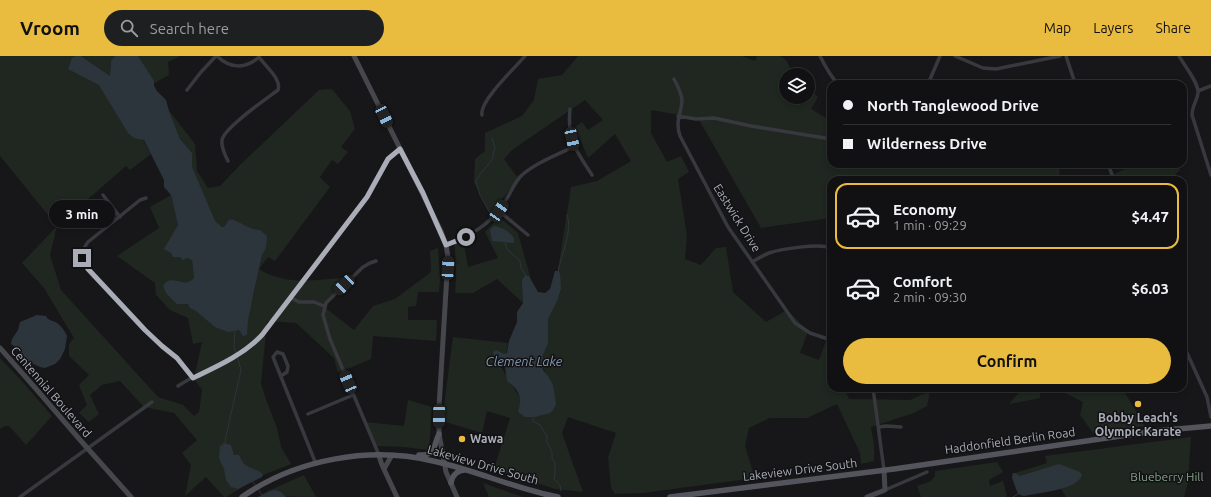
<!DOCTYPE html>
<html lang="en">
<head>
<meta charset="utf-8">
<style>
	body { margin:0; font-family:Ubuntu,sans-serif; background:#1e1f21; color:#f1f3f6; height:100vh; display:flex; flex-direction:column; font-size:15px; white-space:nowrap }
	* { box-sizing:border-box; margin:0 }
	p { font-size:13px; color:#9c9da0 }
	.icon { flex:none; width:22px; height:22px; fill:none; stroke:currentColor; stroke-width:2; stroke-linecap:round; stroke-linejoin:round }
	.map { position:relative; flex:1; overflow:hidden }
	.side { position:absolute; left:827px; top:120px; width:360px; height:216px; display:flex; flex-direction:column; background:#111113; border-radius:12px; box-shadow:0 2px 6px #0003,0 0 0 1px #303133 }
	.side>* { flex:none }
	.top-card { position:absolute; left:827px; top:24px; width:360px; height:88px; border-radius:12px; box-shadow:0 2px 6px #0003,0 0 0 1px #303133; display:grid; align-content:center; height:88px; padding:0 16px; background:#111113 }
	.buttons { position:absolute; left:779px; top:12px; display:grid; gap:8px }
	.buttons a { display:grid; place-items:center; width:36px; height:36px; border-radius:50%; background:#111113; box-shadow:0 2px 6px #0003,0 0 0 1px #303133; font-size:20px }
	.end { position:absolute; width:18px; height:18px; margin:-9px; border:5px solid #aaadb8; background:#111; box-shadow:0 0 0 2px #111 }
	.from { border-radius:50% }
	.bubble { position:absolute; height:28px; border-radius:14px; background:#111113; box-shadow:0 2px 6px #0003,0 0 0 1px #303133; font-size:13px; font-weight:700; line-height:28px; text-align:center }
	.car { position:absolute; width:12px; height:24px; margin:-12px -6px; border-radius:5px; box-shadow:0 0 3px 1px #0007; background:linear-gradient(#222 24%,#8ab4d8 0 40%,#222 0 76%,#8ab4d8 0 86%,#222 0) }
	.top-card b { display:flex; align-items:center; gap:14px; height:38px; font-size:15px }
	.top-card b+b { border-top:1px solid #303133 }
	.top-card i { width:10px; height:10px; background:#f1f3f6 }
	ul { padding:7px 0 0; list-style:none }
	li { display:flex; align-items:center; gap:12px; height:66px; margin:0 8px 6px; padding:0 8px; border:2px solid transparent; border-radius:12px }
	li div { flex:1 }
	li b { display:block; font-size:15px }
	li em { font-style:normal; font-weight:700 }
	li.selected { border-color:#e9bb3f }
	li>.icon { width:36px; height:36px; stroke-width:1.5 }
	.cta { display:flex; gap:8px; margin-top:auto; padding:8px 16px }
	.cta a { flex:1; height:46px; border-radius:24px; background:#e9bb3f; color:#111; font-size:16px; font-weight:700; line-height:46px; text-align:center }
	header { display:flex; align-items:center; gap:24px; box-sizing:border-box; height:56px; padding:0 20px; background:#e9bb3f; color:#111 }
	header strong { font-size:19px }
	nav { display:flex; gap:22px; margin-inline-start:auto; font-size:14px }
	.search { width:280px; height:36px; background:#1e1f21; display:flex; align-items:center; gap:10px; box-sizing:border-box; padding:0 14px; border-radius:22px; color:#9c9da0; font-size:15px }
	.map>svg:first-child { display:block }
	.green { fill:#1f2720 }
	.water { fill:#2d353c }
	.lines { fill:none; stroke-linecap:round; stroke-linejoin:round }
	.stream { stroke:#2d353c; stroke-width:1 }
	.street { stroke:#38393e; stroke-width:3.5 }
	.secondary { stroke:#46474d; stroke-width:5 }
	.primary { stroke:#54555c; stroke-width:5.5 }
	.route { stroke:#aaadb8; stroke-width:5 }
	.poi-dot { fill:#e9bb3f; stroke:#121214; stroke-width:1.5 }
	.labels { text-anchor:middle; stroke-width:3; stroke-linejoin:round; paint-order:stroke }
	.street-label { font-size:12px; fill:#aaadb8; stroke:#121214 }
	.poi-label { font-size:12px; font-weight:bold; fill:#aaadb8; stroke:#121214 }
	.park-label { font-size:12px; fill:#82a286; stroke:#121214 }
	.water-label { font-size:13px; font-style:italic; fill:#8398b1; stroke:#121214 }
</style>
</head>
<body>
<header>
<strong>Vroom</strong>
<div class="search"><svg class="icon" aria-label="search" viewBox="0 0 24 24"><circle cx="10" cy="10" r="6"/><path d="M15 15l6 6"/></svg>Search here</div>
<nav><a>Map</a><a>Layers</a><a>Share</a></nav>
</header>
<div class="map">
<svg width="1211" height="441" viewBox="0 0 1211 441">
	<rect width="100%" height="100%" fill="#171719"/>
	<path class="green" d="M0,0H79L143,84L151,98L130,114L126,110L57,170L50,199L61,234L158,341L183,349L194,360L199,356L202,334L194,323L202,286L193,288L188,262L170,254L156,239L155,227L117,200L159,172L150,151L171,139L178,169L192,204L194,222L189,227L170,225L188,247L245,270L254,238L265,185L224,173L211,162L192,115V97L180,83L168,53L195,88L197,115L208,132L220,130L239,110L319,34L332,33L350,55L355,73L341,91L348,96L338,108L332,104L320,121L330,131L275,205L268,201L259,213C284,230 319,224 348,221L323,250L354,274L373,250L395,243L431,216L430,195L438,192L440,222L439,236H418L416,250L408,251V264H437L436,285L373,280L371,303L338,317L334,302L296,267L267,265L261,328L267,346L277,372L281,391L291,408L261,420L226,441H224L206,421L185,440L191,409L182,397L197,384L174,357L144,351L120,325L102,329L90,339L99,358L89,366L79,357L87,349L79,329L89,319L69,300V288L74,282L44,232L22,207L57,170L0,100Z
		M81,0H115L111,5L110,20Z
		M137,0H178L179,1L168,6L169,19L153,28Z
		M578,0H742L755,5L757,0H780L786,4L794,19H786V41H808V32L818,41L811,53L826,62L831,53V108H1060L1059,124H831V162L761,172L698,62L651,54V77L667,106L681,100L689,116L678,123L687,180L685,203L701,209L716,192L726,191L733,236L766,266L787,254L808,275L800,297L819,304L827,282L831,283V332H844L849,343L910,344L930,335L927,350L914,357L871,371L874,389V405L861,408L860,397L837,348L807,362H770L749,372L745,390L755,422L643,437L615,438L611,432L608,401L616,377L568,361L562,377L583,436L555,433L494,413L510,362L487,355L482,377L442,365L453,281L508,287L506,298H493L520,342V358L554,332L542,310L548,263L561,233L558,214L571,131L597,125L631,105L615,78L588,102L575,71L582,66L588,74L603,64L585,44L512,94L504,103L518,122L491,159L474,126L475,103L485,95V77L522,60L534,44L538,23L562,19Z
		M1135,108H1178L1180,114L1169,124H1115L1113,119Z
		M499,161L518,177L530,220L522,225L523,247L497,223L473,237H455L456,223L455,191L453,186L463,183L468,211L498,202L485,176Z
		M0,302L20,323L52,360L26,389L9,370H5L0,373Z
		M1023,332H1122L1145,370L1093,377L1080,359L1083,346L1063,336L1040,332V342L1009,348Z
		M408,344L432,351L429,394L404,391L376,390L365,366L404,370Z
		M1191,381L1188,426L1184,441H1066L1061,433L1022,440L1012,418L1047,407L1045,400Z
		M997,406L1003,416L989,424L990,430L1003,425L1007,441H921L917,430L931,425L935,420V415Z
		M304,419L316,441L260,440L268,435Z
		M483,427L523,441H489Z"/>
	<path class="water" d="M76,0H81L110,20L111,5L115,0H138L154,25V30L157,35L166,44L169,55L180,83L192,97V111L215,165L222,171H224L229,164C237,162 247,174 260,174L267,180L266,192L262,199L248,264L247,279L243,280L239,274L228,276L215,271L196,255L190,252L188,248H177L166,237L163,230C172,216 184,234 194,222L192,204L187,202L183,204L180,201H173L171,197L164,193L178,169L171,139L164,131V124L144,84L134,82L128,77L99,29L68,13L72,2Z
		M494,170C503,172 509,175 514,182V187L492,185L490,174Z
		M555,215H558L560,217L561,233L557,245L548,263V287L543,299L542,310L543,314L548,320L553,329L556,348L553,354L550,357L535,361H525L518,356C522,343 521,335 507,325L505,311L494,301L493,296L496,294L504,298L507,297L509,285L517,266V256L523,247L522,228V224L525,220H529L538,236L545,237L550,233Z
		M37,259L46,260C48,265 52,264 57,267C61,270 65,275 67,280L65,293L60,303L55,308L45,312L40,311L25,304L18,293L11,288L12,283L18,274L20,266Z
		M222,387L231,389L234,399H239C241,403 243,408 247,410C253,414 259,413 263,419L262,421L238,433L231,431L226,424L224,413L219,402L220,389L223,390Z
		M1059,408L1080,416L1082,419C1078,434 1037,437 1024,440L1018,438L1012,422L1013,417H1015L1020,420Z
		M275,434L281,436L286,441H258L270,435Z"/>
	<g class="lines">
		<path class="stream" d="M490,157L480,139L476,126C480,116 488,110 493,102V97L495,93L492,82
			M505,187L507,193L520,205L521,212L526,220
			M558,216C561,199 573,175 567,159
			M235,274L234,290L236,297
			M533,362V365L540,369L547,380V386L552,396V402L555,407V417L554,423L560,429L561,435
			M225,388L226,380L241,314L237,300
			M252,425L256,430
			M258,433L263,441
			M1013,441L1020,437"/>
		<path class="street" d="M217,0C230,13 246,13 259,1
			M820,0C825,10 830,20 838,28
			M955,0L983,12L996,13L1060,0
			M1066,0L1074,24
			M1179,0C1184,9 1199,27 1198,37C1197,45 1192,50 1192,59L1211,119
			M674,23C677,29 682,37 682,45C681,58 675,65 680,80L728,171L795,267L810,277L831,284
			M928,28L940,0
			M187,34L201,16L216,0
			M1198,35L1211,30
			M570,53C567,85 576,94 592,119
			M482,59C479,45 516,11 525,0
			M678,60L696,63L714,62L751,70L831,83
			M228,105C225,99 221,92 222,84C224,72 266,43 278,34C282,23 265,10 259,1
			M1108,108L1114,124
			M103,139L120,161
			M146,142L140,144L88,186C81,195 81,204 88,213L145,274L161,290L177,302L193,322
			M499,155L528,179
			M446,189C470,180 490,169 504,147C510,139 513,129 520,121C533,108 557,99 573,91
			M376,205L370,207L363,211L326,247L323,259L330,283L379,399
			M752,206C758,203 763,199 769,197C781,193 819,187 831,192
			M291,242L299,246H314L324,250
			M1183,288L1207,341L1211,361
			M281,320L287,316L288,310L283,298L277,296L273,301L316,408
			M178,330C207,311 236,305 262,279L367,141L389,103L400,93
			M873,332L884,414
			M308,358L353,339
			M879,371L886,370L901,371
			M885,434L927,416
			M20,441L152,346"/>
		<path class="secondary" d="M354,0L441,175L446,189L448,201L439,351V378L446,416L457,441
			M0,292L37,334L81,385L131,441
			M379,400L382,409L397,441
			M384,413L392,399
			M867,441L885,434L884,414"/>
		<path class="primary" d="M419,399C437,400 433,389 439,378
			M451,427C452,419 458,414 465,414
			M242,441C296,403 370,390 433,405C476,414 515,433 558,441
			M670,441L894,413L1155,375L1211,370"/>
	</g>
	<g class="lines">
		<path class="route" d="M82,202L88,213L145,274L162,290L177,302L193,322C218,310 243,299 262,279L367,141L388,103L400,93L423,137L446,189L466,181"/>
	</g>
	<g class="poi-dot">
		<circle cx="1138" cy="348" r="4"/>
		<circle cx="462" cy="383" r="4"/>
	</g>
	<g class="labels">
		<g class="street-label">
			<text transform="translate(737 162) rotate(58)" y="4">Eastwick Drive</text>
			<text transform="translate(51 336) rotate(49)" y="4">Centennial Boulevard</text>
			<text transform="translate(1010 385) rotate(-8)" y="4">Haddonfield Berlin Road</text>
			<text transform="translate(483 409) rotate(16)" y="4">Lakeview Drive South</text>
			<text transform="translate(800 414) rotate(-7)" y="4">Lakeview Drive South</text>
		</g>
		<g class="poi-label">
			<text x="1138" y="366">Bobby Leach's<tspan x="1138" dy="14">Olympic Karate</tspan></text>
			<text x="470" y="387" text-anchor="start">Wawa</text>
		</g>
		<g class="park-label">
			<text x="1167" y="425">Blueberry Hill</text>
		</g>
		<g class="water-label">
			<text x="524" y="310">Clement Lake</text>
		</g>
	</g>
</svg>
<div class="buttons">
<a><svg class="icon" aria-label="layers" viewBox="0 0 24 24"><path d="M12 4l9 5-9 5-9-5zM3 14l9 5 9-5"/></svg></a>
</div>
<i class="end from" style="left:466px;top:181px"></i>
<i class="end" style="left:82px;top:202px"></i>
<div class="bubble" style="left:49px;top:144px;width:66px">3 min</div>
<i class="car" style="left:384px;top:60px;rotate:154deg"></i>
<i class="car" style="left:572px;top:83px;rotate:168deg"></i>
<i class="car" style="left:499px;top:155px;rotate:34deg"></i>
<i class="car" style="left:448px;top:212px;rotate:3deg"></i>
<i class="car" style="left:344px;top:229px;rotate:226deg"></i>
<i class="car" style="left:348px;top:326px;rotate:337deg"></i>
<i class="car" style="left:439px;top:360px;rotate:181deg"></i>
<div class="top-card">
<b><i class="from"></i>North Tanglewood Drive</b>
<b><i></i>Wilderness Drive</b>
</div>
<section class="side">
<ul>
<li class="selected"><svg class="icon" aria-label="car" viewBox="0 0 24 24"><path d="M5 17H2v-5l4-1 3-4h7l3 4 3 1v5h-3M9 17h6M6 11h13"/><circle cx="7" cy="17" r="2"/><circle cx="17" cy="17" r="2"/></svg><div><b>Economy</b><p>1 min · 09:29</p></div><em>$4.47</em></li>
<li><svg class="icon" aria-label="car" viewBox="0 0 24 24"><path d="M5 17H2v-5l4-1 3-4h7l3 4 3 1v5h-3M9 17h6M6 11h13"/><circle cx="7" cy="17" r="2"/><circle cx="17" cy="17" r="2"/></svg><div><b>Comfort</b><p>2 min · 09:30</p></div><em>$6.03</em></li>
</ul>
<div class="cta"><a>Confirm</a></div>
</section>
</div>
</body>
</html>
